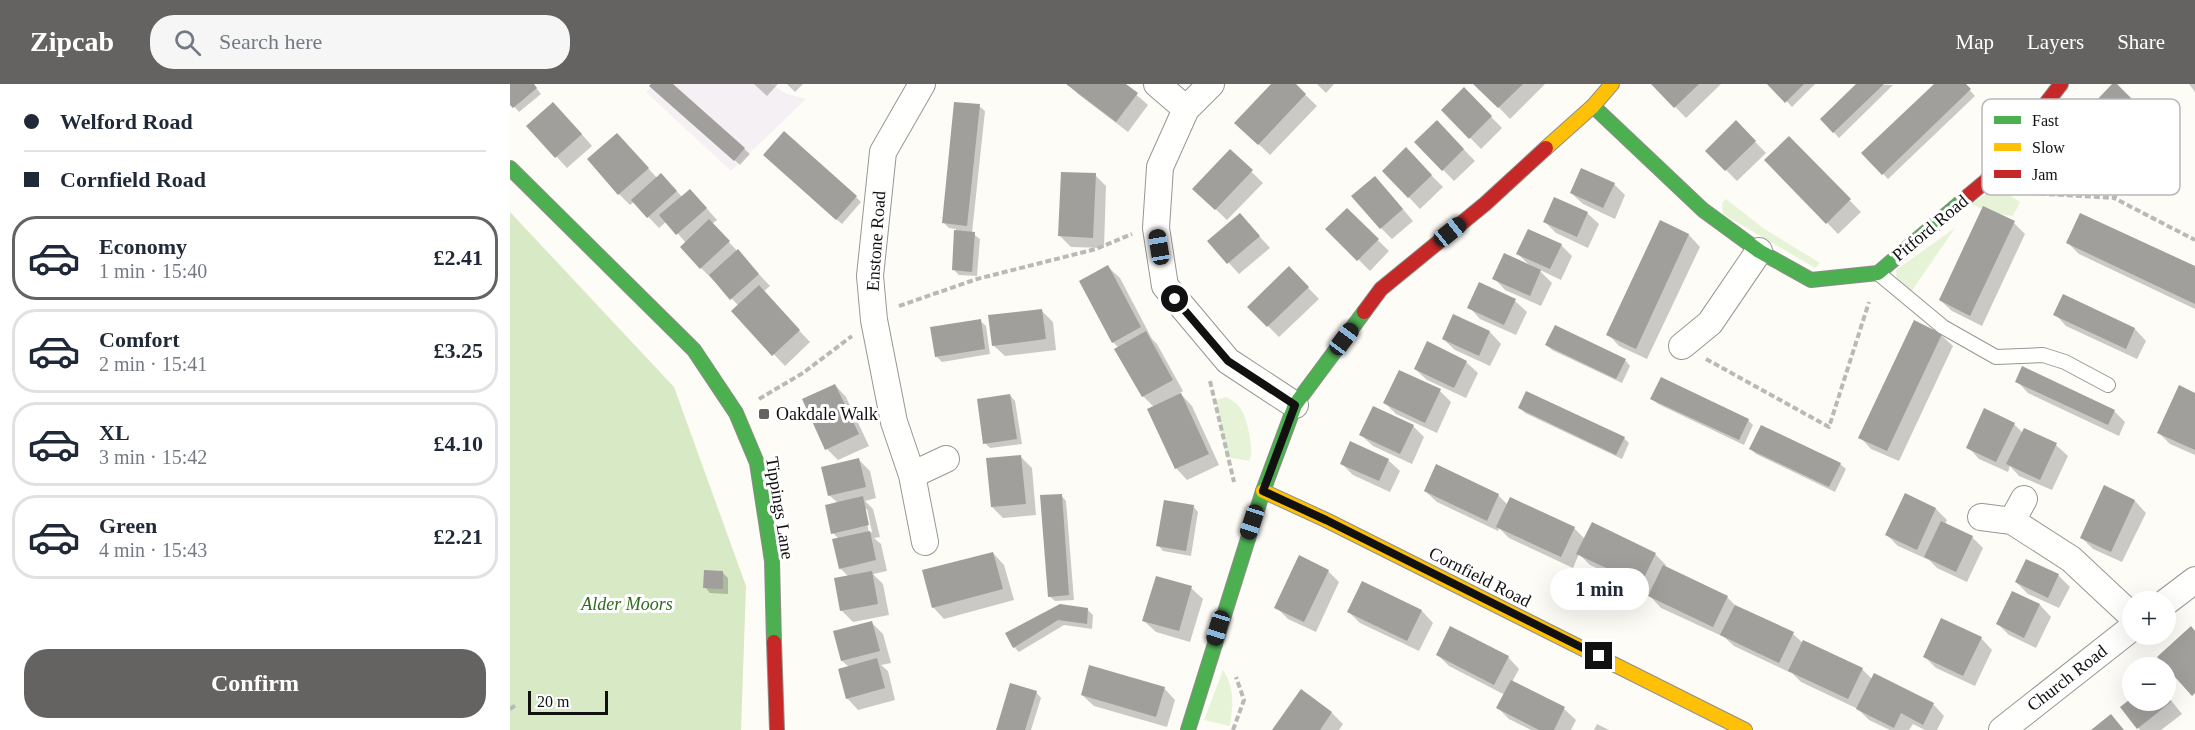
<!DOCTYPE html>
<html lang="en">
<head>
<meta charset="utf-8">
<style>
	body { margin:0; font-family:Georgia,serif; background:#f6f6f7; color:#1f2937; height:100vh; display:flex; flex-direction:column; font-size:22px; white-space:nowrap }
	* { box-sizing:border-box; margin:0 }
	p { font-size:20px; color:#747a83 }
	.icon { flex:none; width:33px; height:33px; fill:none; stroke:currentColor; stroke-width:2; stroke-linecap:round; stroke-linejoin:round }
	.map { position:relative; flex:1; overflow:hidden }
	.panel { display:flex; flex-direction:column; background:#fff; width:510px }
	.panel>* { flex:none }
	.guide { display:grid; align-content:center; height:132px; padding:0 24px; background:#fff }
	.controls { position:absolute; left:1612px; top:507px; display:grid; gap:12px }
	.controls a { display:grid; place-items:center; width:54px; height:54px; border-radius:50%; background:#fff; box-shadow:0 6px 24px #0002; font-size:30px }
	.scale { position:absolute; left:18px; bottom:15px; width:80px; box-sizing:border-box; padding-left:6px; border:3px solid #111; border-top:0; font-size:16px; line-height:21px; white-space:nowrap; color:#111; -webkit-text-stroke:4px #fff; paint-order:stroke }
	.end { position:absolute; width:27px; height:27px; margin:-14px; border:8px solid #111; background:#fff; box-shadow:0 0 0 3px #fff }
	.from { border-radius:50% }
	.bubble { position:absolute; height:42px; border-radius:21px; background:#fff; box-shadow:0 6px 24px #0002; font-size:20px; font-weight:800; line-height:42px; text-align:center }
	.car { position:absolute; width:18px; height:36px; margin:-18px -9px; border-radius:8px; box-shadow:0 0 4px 2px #0007; background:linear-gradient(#222 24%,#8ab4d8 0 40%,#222 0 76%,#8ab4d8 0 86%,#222 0) }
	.guide b { display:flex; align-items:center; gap:21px; height:57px; font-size:22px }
	.guide b+b { border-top:2px solid #e0e1e3 }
	.guide i { width:15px; height:15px; background:#1f2937 }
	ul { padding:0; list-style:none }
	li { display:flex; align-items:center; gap:18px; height:84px; margin:0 12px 9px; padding:0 12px; border:3px solid #e0e1e3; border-radius:24px }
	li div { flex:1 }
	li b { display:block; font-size:22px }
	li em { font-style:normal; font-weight:800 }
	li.selected { border-color:#646362 }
	li>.icon { width:54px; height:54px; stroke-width:1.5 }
	.primary-button { display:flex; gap:12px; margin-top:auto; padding:12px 24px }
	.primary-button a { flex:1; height:69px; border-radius:24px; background:#646362; color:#fff; font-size:24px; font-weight:800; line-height:69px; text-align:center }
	header { display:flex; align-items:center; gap:36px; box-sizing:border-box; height:84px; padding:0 30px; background:#646362; color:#fff }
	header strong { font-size:28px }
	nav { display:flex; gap:33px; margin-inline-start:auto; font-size:21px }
	.search { width:420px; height:54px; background:#f6f6f7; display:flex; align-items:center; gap:15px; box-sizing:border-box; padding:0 21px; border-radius:24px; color:#747a83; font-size:22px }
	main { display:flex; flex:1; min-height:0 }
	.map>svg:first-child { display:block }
	.industrial { fill:#f5f0f3 }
	.green { fill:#e7f3d7 }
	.forest { fill:#d8eac5 }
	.shadow { fill:#0003; fill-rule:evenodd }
	.building { fill:#a19f9c }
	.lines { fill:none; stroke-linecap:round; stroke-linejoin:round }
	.lane-casing { stroke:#979795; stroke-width:16 }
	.street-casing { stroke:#979795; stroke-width:28 }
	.fast-casing { stroke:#8e8d8b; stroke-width:16 }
	.slow-casing { stroke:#8e8d8b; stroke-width:16 }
	.jam-casing { stroke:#8e8d8b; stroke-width:16 }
	.path { stroke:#b9b9b8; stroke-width:4; stroke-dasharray:6 3; stroke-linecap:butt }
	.lane { stroke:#fffffe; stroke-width:14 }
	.street { stroke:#fffffe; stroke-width:26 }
	.fast { stroke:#4caf50; stroke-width:14 }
	.slow { stroke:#ffc107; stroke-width:14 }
	.jam { stroke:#c62828; stroke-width:14 }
	.route { stroke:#111; stroke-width:8 }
	.poi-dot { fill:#646362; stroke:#fff; stroke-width:2 }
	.labels { text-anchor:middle; stroke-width:6; stroke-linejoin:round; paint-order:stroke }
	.street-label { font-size:18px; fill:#111; stroke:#fff }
	.poi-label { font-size:18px; fill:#111; stroke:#fff; text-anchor:start }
	.park-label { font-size:18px; font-style:italic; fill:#2f6b1f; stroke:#fff }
	.key { fill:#fff; stroke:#b8b8b8; stroke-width:1.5 }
	.key-label { font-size:16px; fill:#111 }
</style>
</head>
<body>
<header>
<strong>Zipcab</strong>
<div class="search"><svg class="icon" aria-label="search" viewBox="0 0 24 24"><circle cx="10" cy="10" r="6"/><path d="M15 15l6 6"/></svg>Search here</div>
<nav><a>Map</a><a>Layers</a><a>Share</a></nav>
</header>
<main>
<section class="panel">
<div class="guide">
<b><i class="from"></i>Welford Road</b>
<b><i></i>Cornfield Road</b>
</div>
<ul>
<li class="selected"><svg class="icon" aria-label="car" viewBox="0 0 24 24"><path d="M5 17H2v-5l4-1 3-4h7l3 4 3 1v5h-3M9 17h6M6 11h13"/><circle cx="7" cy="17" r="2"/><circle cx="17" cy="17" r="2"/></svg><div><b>Economy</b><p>1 min · 15:40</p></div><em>£2.41</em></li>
<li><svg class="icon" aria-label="car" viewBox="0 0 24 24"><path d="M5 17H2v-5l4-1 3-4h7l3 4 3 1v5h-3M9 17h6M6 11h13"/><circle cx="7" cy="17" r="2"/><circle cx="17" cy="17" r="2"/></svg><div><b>Comfort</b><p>2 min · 15:41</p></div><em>£3.25</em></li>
<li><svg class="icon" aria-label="car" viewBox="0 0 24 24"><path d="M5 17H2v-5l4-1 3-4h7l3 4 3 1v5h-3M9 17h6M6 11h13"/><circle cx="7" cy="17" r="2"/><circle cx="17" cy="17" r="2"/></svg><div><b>XL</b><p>3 min · 15:42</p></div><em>£4.10</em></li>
<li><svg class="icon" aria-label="car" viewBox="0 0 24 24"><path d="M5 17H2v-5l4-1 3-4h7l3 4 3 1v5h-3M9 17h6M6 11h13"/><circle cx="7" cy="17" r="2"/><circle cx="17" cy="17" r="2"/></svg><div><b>Green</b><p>4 min · 15:43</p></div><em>£2.21</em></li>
</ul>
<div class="primary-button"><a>Confirm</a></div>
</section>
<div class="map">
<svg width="1685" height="646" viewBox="0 0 1685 646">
	<rect width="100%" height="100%" fill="#fdfcf7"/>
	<path class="industrial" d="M146,0H261L277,10L296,15L221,87L136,8Z"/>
	<path class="green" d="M1485,104L1495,108L1510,118L1503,132L1482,129L1461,120Z
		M1216,115L1253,144L1310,179L1305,184L1213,130L1212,119Z
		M1445,144L1399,211L1387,201L1386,186Z
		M716,313C722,316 727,319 731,325C737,334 745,368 739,377L716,373L706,320L707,316Z
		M713,586C725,605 723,620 720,642L694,636Z"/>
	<path class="forest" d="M0,128L164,303L236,502L231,646H0Z"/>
	<path class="shadow" d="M0,0H23L31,10L9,28L0,18Z
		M143,0H161L240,70L230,81L147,8Z
		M244,0H268L257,12Z
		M277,0H293L285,8Z
		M558,0H614L638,21L618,48L568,10Z
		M763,0H784L807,22L760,71L727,39Z
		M807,0H824L816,9Z
		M966,0H1035L1000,35Z
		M1143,0H1211L1176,34Z
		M1261,0H1305L1282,23Z
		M1348,0L1383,1L1329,54L1312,35Z
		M1426,0H1454L1465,12L1378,95L1353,69Z
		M1605,0L1631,25L1565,94L1539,69Z
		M1679,0H1685V8Z
		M954,5L992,44L971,65L933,26Z
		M469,22L475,27L462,149L470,155L467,192L449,191L443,185L446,145L439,144L433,138Z
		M927,38L965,77L944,97L906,58Z
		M1226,38L1256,69L1227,97L1197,67Z
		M18,42L69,47L82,62L57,84Z
		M1279,54L1351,128L1328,150L1256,76Z
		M118,62L147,94L162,102L172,113L191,118L207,136L202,140L260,202L253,208L300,258L275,282L223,227L229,222L191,184L176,159L157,137L149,144L124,118L120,121L109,110Z
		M896,66L933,103L910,125L874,87Z
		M720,67L753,99L717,136L696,116Z
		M585,91L596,102L594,164L561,163L549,151Z
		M1104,100L1115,111L1105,135L1073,120L1061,109Z
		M876,105L903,137L882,155L871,144Z
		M346,113L351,118L332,140L320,130Z
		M837,126L879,167L860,187L818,145Z
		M1077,129L1089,140L1078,164L1046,149L1035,138Z
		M1150,138L1179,151L1190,163L1137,275L1109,262L1098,250Z
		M1504,139L1515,150L1472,242L1442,227L1430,216Z
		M741,143L760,164L729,190L699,157Z
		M1558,159L1685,184V225L1569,170Z
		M1051,161L1062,172L1051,196L1028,185L1042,199L1031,222L995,206L984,194L1021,183L1008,170Z
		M598,183L610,194L642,255L647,260L673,307L670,309L682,322L709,381L677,396L666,384L644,323L633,312L609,264L603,258Z
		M779,184L809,215L769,253L739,223Z
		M970,200L1005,217L1017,228L1006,251L970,235L959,223Z
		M1554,212L1625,245L1636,257L1627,275L1556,242L1545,230Z
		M531,226L543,238L546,266L495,272L483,261Z
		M944,232L980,248L991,260L980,282L945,266L933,255Z
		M470,237L476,242L480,270L432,278L426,272Z
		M1431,251L1443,262L1389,377L1361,365L1350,353Z
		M1037,261L1115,276L1120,282L1112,299L1042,266Z
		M956,278L968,289L956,314L917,296L905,285Z
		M1507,297L1604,327L1615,338L1609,352L1518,309Z
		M325,301L336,313L359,362L328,376L317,365Z
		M930,307L941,318L927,349L886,330L875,319Z
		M1685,310V371L1660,360L1649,349Z
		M500,311L505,317L512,360L480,364L475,359Z
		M1142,315L1238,336L1243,341L1234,361L1148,320Z
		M1010,324L1114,354L1119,359L1112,375L1015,329Z
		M1504,340L1513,349L1514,346L1546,361L1558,372L1542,406L1509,392L1500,382L1498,388L1469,375L1458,363Z
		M903,342L914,353L902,380L863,362L851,351Z
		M1241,365L1330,380L1336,385L1325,408L1246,370Z
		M510,372L522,384L526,431L493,434L482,423Z
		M349,376L360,387L366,414L355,417L363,425L370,453L364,454L371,460L377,487L363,490L373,500L379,531L343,538L332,527L339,493L330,484L329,455L323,449L328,419L319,411ZM354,425H357L362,448L359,449Z
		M878,376L890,387L880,408L843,391L831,379Z
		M1595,403L1625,417L1636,429L1612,478L1583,465L1571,453Z
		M915,407L988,411L998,421L1064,444L1075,455L1145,470L1156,481L1155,484L1217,513L1228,524L1283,550L1293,559L1352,585L1363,596L1423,620L1434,632L1427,646H1415L1403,640L1399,646H1380L1359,636L1348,625L1291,598L1281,588V589L1224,562L1214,553L1151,524L1140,512L1141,510L1080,481L1069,470L1063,484L999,454L989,444L988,447L927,418Z
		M551,411L556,417L564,516L545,517L539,512Z
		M1396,411L1426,425L1437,436L1435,440L1462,453L1473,464L1457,498L1427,484L1419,476L1388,462L1377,451Z
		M683,422L688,428L681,472L653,467L648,461Z
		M483,469L494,481L504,516L434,535L423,523Z
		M818,487L829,498L806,548L778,535L766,523Z
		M213,489L218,494V510L200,509L195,503Z
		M1548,491L1560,503L1549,524L1518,510L1506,498Z
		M853,499L912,527L923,539L909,567L850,539L839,528Z
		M681,504L693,515L680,558L646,548L634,537Z
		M1503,509L1530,521L1541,533L1526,564L1499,551L1488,540Z
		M578,526L583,531L582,545L554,541L509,568L504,563L497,550Z
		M362,539L373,550L381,579L371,581L378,587L385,616L348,626L337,614L339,583L332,577Z
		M1471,554L1482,566L1465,602L1426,584L1415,573Z
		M928,571L998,573L1009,585L1002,598L1054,625L1066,636L1061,646H1021L999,635L988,624L995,611L939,582Z
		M654,604L665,616L657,643L584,622L572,611Z
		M526,608L531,614L521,646H487Z
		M1656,610L1672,630L1651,646H1630L1612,624L1623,615V616H1656Z
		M822,629L833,640L829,646H764Z
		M1087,640L1099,646H1084Z"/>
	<path class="building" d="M0,0H24L27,4L3,24L0,21Z
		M141,0H163L235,64L224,77L139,2Z
		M556,0H616L628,9L606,38Z
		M761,0H786L796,10L748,61L724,39Z
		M963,0H1013L988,24Z
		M1141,0H1189L1164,24Z
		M1257,0H1294L1275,19Z
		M1346,0H1374L1323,49L1310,35Z
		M1424,0H1456L1461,5L1372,91L1351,69Z
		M1602,0H1607L1626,19L1558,90L1537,69Z
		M954,3L982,32L959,55L931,26Z
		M43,18L72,50L45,74L16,42Z
		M444,18L470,20L457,142L432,139Z
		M927,36L954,65L932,87L904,58Z
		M1226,36L1246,57L1215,87L1195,67Z
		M274,47L347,112L326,136L253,71Z
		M107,49L139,84L108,111L77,75Z
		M1279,52L1341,115L1316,140L1254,76Z
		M896,63L922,91L898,114L872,87Z
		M720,65L743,86L705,126L682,105Z
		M1071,84L1105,99L1093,124L1060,109Z
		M551,88L586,89L583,154L548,152Z
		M151,89L167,107L137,134L121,116Z
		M865,92L893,125L870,145L841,112Z
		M180,105L197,124L166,151L149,131Z
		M1044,113L1078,128L1067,153L1033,138Z
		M1473,122L1505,137L1460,232L1429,216Z
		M837,124L869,155L847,177L815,145Z
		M730,129L750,152L717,180L697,157Z
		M1570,129L1685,182V220L1556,159Z
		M199,135L220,157L190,185L170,163Z
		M1150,136L1179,150L1126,265L1096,251Z
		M1018,145L1052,160L1040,185L1006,170Z
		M444,146L465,148L462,188L442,186Z
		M228,165L249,190L220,216L199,191Z
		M994,169L1031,186L1020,212L982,195Z
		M598,181L631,243L602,259L569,197Z
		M779,182L799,203L757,243L737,223Z
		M969,198L1006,215L994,241L957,224Z
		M249,201L290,246L262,272L221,227Z
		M1553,210L1625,244L1616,265L1543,231Z
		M532,225L536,255L482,262L478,231Z
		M943,230L980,247L969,272L932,255Z
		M471,235L475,265L425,273L420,243Z
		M1404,236L1432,250L1377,367L1348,354Z
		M1045,241L1116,275L1106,295L1035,261Z
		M636,247L663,296L632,313L604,265Z
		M917,257L957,277L944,304L904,285Z
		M1512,282L1605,326L1598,341L1505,298Z
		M889,286L931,305L915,339L873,319Z
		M1151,293L1239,335L1229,356L1140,315Z
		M325,300L349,350L315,366L292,315Z
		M1669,301L1685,309V366L1647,349Z
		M1016,307L1115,353L1106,371L1008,324Z
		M671,309L699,370L665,385L637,325Z
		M500,310L507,355L473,360L467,315Z
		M863,322L904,341L890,370L849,351Z
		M1474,324L1505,339L1486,378L1456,364Z
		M1251,341L1331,379L1319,403L1239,365Z
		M1514,344L1547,359L1530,396L1496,380Z
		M840,357L879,375L869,397L830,380Z
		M511,371L516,420L481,423L476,374Z
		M349,374L356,403L318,412L311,383Z
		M926,380L989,410L977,437L914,407Z
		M1594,401L1625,416L1601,468L1570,454Z
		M1395,409L1426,424L1407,466L1375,451Z
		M552,410L559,511L538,513L530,411Z
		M353,412L359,441L321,450L315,421Z
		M1000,413L1065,443L1051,473L986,443Z
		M654,416L684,421L676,467L646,462Z
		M1431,437L1463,452L1446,488L1414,473Z
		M1082,438L1146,469L1131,500L1066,470Z
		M360,447L366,476L329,485L322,455Z
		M483,468L493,505L422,524L412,486Z
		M789,471L819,486L794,538L764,524Z
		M1516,475L1549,490L1538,514L1505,498Z
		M1153,481L1218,512L1203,543L1138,512Z
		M194,486L213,487V505L193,504Z
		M362,487L368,520L330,527L324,494Z
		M646,492L682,502L669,547L632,537Z
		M852,497L912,526L897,557L837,528Z
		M1502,507L1530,520L1514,554L1486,540Z
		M550,520L578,524L577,540L548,536L503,564L495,549Z
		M1225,521L1284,548L1269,579L1210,551Z
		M1431,534L1472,553L1453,592L1413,573Z
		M362,537L370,567L331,577L323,547Z
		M940,542L999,572L984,601L926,571Z
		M1681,542L1685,547V609L1682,612L1647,573Z
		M1293,556L1353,584L1338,615L1278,587Z
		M367,574L375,604L336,615L328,585Z
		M579,581L655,603L646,633L571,611Z
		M1364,589L1424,619L1413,641L1391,629L1384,644L1346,625Z
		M1001,596L1055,623L1044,646H1029L986,624Z
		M500,599L527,607L515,646H486Z
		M791,605L822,628L810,646H762Z
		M1656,611L1661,618L1627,645L1610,623L1623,613V616H1656Z
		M1601,630L1614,646H1581Z"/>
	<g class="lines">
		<g class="lane-casing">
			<path id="lane" d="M1368,189L1433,243L1486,273L1533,271L1555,278L1598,301"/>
		</g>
		<g class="street-casing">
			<path id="street" d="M412,0L373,68L360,192L364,236L384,338L402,391L415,458
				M647,0L676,25
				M701,0L676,25L650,83L646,144L655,202L718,277L785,321
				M1172,262L1200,239L1249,167
				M402,391L436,375
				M1471,433L1502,437L1561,475L1623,533
				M1502,437L1514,415
				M1656,518L1685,496
				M1492,646L1623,543"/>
		</g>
		<g class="fast-casing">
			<path id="fast" d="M1083,22L1193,126L1249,167L1301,196L1368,189L1458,112
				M0,84L184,266L226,329L247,379L262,477L264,558
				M678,646L753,407L785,321L854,228"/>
		</g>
		<g class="slow-casing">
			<path id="slow" d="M1036,64L1083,22L1102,0
				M753,407L816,436L1235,646"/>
		</g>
		<g class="jam-casing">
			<path id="jam" d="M1458,112L1476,97L1551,0
				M854,228L871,205L975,120L1036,64
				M264,558L267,646"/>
		</g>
		<path class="path" d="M1644,50L1604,114L1685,156
			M1503,108L1604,114
			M389,222L467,195L586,165L622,150
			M1196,275L1319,343L1359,218
			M700,297L724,398
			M249,315L293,289L342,252
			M0,625L6,621
			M723,646L734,616L726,593"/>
		<use href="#lane" class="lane"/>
		<use href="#street" class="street"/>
		<use href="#fast" class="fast"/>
		<use href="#slow" class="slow"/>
		<use href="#jam" class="jam"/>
	</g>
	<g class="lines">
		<path class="route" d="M665,215L718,277L785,321L753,407L816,436L1089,572"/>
	</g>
	<rect class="poi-dot" x="248" y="324" width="12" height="12" rx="3"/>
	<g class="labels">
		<g class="street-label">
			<text transform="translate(1420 144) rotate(-40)" y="6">Pitford Road</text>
			<text transform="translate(366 157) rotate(-86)" y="6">Enstone Road</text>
			<text transform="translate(270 424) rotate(81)" y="6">Tippings Lane</text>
			<text transform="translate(970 493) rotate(27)" y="6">Cornfield Road</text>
			<text transform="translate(1557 594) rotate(-38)" y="6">Church Road</text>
		</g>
		<g class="poi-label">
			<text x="266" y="336">Oakdale Walk</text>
		</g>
		<g class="park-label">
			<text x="117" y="526">Alder Moors</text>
		</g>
	</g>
	<rect x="1472" y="15" width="198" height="96" rx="9" class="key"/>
	<rect x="1484" y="32" width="27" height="8" fill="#4caf50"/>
	<rect x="1484" y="59" width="27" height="8" fill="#ffc107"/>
	<rect x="1484" y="86" width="27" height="8" fill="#c62828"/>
	<g class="key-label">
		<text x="1522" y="42">Fast</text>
		<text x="1522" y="69">Slow</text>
		<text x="1522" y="96">Jam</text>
	</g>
</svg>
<div class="controls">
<a>+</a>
<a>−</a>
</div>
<div class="scale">20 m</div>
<i class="end from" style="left:665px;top:215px"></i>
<i class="end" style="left:1089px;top:572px"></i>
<div class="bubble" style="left:1040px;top:484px;width:99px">1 min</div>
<i class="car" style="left:940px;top:148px;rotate:51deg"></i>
<i class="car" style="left:649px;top:163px;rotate:351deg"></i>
<i class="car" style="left:834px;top:255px;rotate:37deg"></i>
<i class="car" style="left:742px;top:438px;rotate:198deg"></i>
<i class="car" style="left:708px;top:544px;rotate:197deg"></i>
</div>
</main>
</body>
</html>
